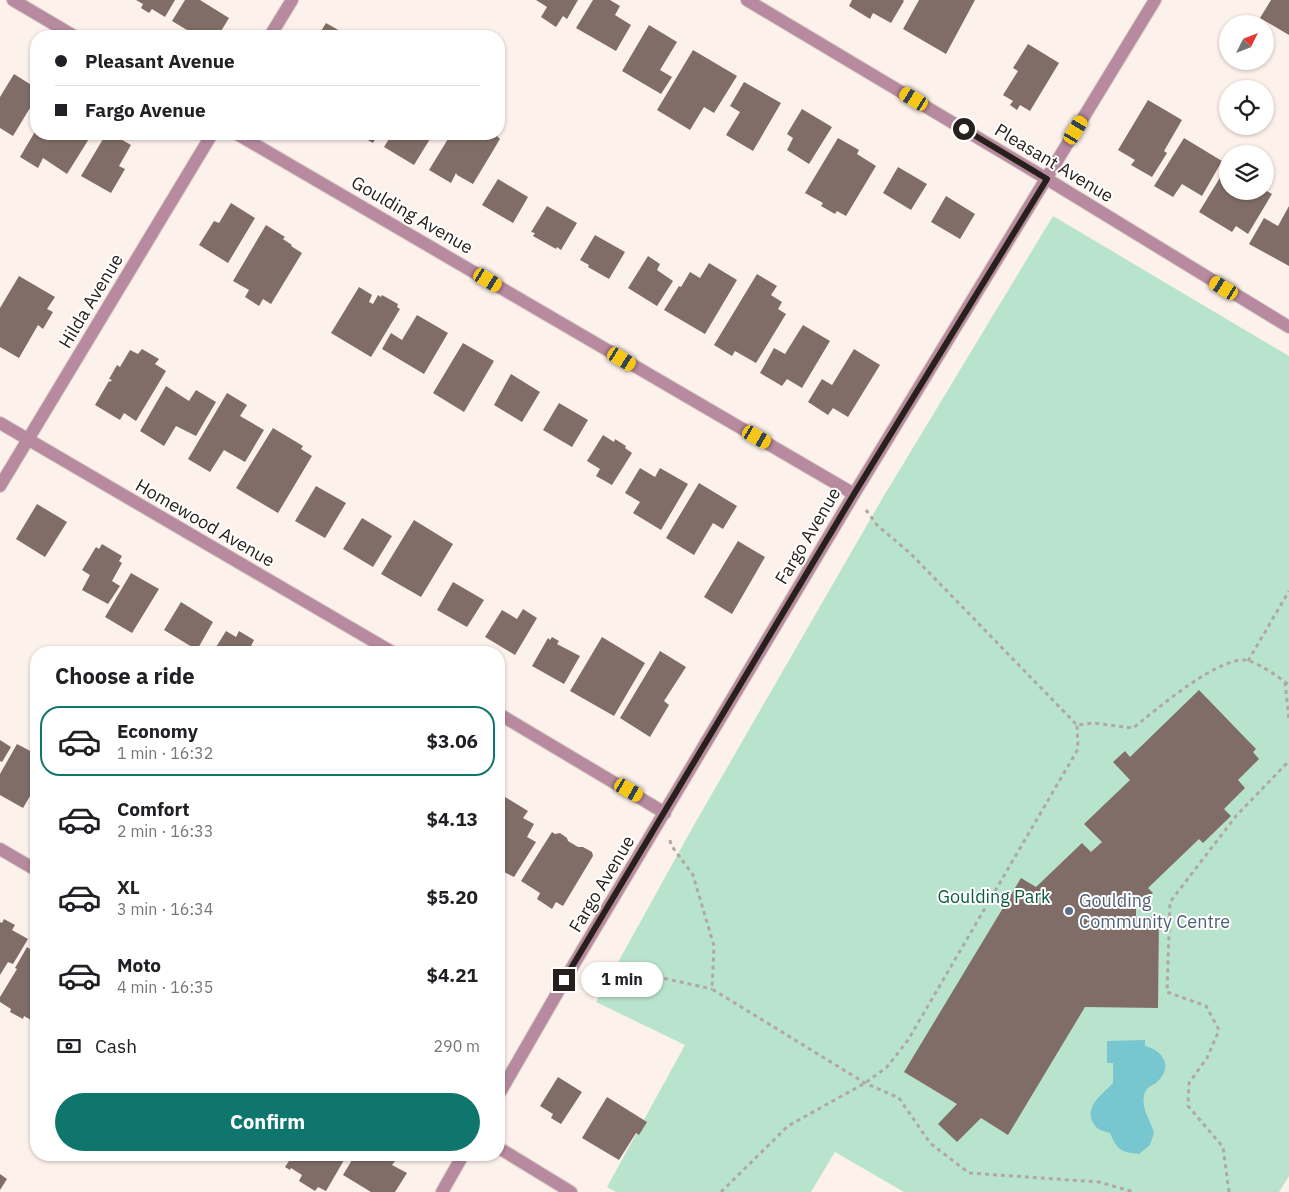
<!DOCTYPE html>
<html lang="en">
<head>
<meta charset="utf-8">
<style>
	body { margin:0; font-family:"IBM Plex Sans",sans-serif; background:#f2f2f2; color:#202124; height:100vh; display:flex; flex-direction:column; font-size:19px; white-space:nowrap }
	* { box-sizing:border-box; margin:0 }
	p { font-size:16px; color:#757577 }
	.icon { flex:none; width:28px; height:28px; fill:none; stroke:currentColor; stroke-width:2; stroke-linecap:round; stroke-linejoin:round }
	.map { position:relative; flex:1; overflow:hidden }
	.sheet { position:absolute; left:30px; top:646px; width:475px; height:515px; display:flex; flex-direction:column; background:#fff; border-radius:20px; box-shadow:0 1px 4px #0004 }
	.sheet>* { flex:none }
	.banner { position:absolute; left:30px; top:30px; width:475px; height:110px; border-radius:20px; box-shadow:0 1px 4px #0004; display:grid; align-content:center; height:110px; padding:0 25px; background:#fff }
	.needle { width:32px; rotate:48deg }
	.controls { position:absolute; left:1219px; top:15px; display:grid; gap:10px }
	.controls a { display:grid; place-items:center; width:55px; height:55px; border-radius:50%; background:#fff; box-shadow:0 1px 4px #0004; font-size:25px }
	.end { position:absolute; width:22px; height:22px; margin:-11px; border:6px solid #28201d; background:#fff; box-shadow:0 0 0 2px #fff }
	.from { border-radius:50% }
	.bubble { position:absolute; height:35px; border-radius:18px; background:#fff; box-shadow:0 1px 4px #0004; font-size:16px; font-weight:800; line-height:35px; text-align:center }
	.car { position:absolute; width:15px; height:30px; margin:-15px -8px; border-radius:6px; box-shadow:0 0 4px 1px #0007; background:linear-gradient(#f5c518 24%,#345 0 40%,#f5c518 0 76%,#345 0 86%,#f5c518 0) }
	.banner b { display:flex; align-items:center; gap:18px; height:48px; font-size:19px }
	.banner b+b { border-top:1px solid #e0e0e0 }
	.banner i { width:12px; height:12px; background:#202124 }
	ul { padding:0; list-style:none }
	li { display:flex; align-items:center; gap:15px; height:70px; margin:0 10px 8px; padding:0 15px; border:2px solid transparent; border-radius:20px }
	li div { flex:1 }
	li b { display:block; font-size:19px }
	li em { font-style:normal; font-weight:800 }
	li.on { border-color:#0f766e }
	li>.icon { width:45px; height:45px; stroke-width:1.5 }
	h2 { padding:0 25px; font-size:22px; line-height:60px }
	.pay { display:flex; align-items:center; gap:12px; height:55px; padding:0 25px; font-size:19px }
	.pay p { margin-inline-start:auto }
	.action { display:flex; gap:10px; margin-top:auto; padding:10px 25px }
	.action a { flex:1; height:58px; border-radius:30px; background:#0f766e; color:#fff; font-size:20px; font-weight:800; line-height:58px; text-align:center }
	.map>svg:first-child { display:block }
	.green { fill:#b8e4cd }
	.water { fill:#78c6cf }
	.building { fill:#806d67 }
	.lines { fill:none; stroke-linecap:round; stroke-linejoin:round }
	.minor-casing { stroke:#d7cbc6; stroke-width:14 }
	.tertiary-casing { stroke:#d7cbc6; stroke-width:14 }
	.path { stroke:#b2a8a3; stroke-width:3; stroke-dasharray:4 4; stroke-linecap:butt }
	.minor { stroke:#b78a9f; stroke-width:12 }
	.tertiary { stroke:#b78a9f; stroke-width:12 }
	.route { stroke:#28201d; stroke-width:6 }
	.service-dot { fill:#5c6f8a; stroke:#fff; stroke-width:2 }
	.labels { text-anchor:middle; stroke-width:4; stroke-linejoin:round; paint-order:stroke }
	.street-label { font-size:18px; fill:#28201d; stroke:#fff }
	.park-label { font-size:18px; fill:#0c5b3f; stroke:#fff }
	.service-label { font-size:18px; fill:#4e5e75; stroke:#fff; text-anchor:start }
</style>
</head>
<body>
<div class="map">
<svg width="1289" height="1192" viewBox="0 0 1289 1192">
	<rect width="100%" height="100%" fill="#fdf1eb"/>
	<path class="green" d="M1053,216L1289,356V1176L1279,1192H904L835,1152L811,1192H616L607,1187L685,1045L596,1002L694,825L882,499Z"/>
	<path class="water" d="M1145,1040V1046C1162,1050 1173,1065 1159,1080C1153,1087 1146,1085 1144,1096C1141,1109 1151,1121 1154,1133L1150,1145L1139,1154C1121,1152 1117,1150 1110,1133C1103,1131 1097,1130 1093,1123C1084,1106 1103,1094 1113,1083V1063H1107V1041Z"/>
	<path class="building" d="M136,0H175L165,17L152,9L149,13L141,8L143,4Z
		M185,0H200L229,18L218,36H197L172,21Z
		M536,0H578L567,19L563,16L556,27L541,17L547,7Z
		M593,0H610L620,6L615,15L631,25L616,51L576,28Z
		M852,0H903L904,1L891,23L873,13L870,19L849,6Z
		M919,0H975L946,54L903,29Z
		M1271,0H1289V35L1260,18Z
		M326,23L342,32L339,36H318Z
		M649,25L677,42L660,70L672,77L661,94L622,71Z
		M1028,44L1059,63L1030,111L1020,105L1017,110L1010,105L1013,101L1003,95L1018,71L1013,68Z
		M693,50L737,76L714,113L704,107L690,130L657,110Z
		M14,74L36,88V98L13,136L0,128V97Z
		M744,82L781,103L753,151L726,135L740,112L730,106Z
		M1148,100L1182,120L1164,151L1167,153L1152,177L1131,165L1135,160L1118,150Z
		M802,109L832,127L809,164L787,150L793,138L787,134Z
		M36,130V134H92L67,174L43,158L38,168L20,157Z
		M106,134H112L131,145L119,166L125,169L111,193L81,176Z
		M357,134H378L373,143Z
		M392,134H422L430,139L414,165L384,147Z
		M451,134H498L497,136L500,139L473,184L457,175L456,173L451,183L429,170Z
		M838,138L859,150L857,154L876,166L846,216L837,211L835,214L821,206L823,203L805,193Z
		M1184,138L1222,161L1202,196L1182,184L1173,197L1154,186Z
		M898,167L927,184L911,210L883,193Z
		M1221,176L1228,180V191H1246L1252,195L1255,191H1265V190L1272,194L1248,234L1236,226L1232,232L1199,212Z
		M498,179L528,197L513,223L482,205Z
		M946,196L975,214L960,239L931,222Z
		M231,203L255,218L228,263L199,245L214,221L219,223Z
		M547,206L577,223L561,250L557,247L556,249L533,236L535,233L531,232Z
		M1289,206V266L1249,244L1264,218L1278,226Z
		M266,225L285,237L283,239L292,245L291,246L302,253L271,304L263,299L259,306L245,297L249,290L233,281Z
		M595,235L625,252L609,279L588,267L589,265L580,260Z
		M648,256L660,264L657,270L673,281L657,306L628,288Z
		M709,263L737,280L705,334L664,310L679,286L681,287L690,272L700,278Z
		M757,274L777,286L771,295L782,302L778,309L786,314L756,363L735,351L732,356L714,345Z
		M19,276L55,297L47,309L53,312L43,329L38,325L19,358L0,347V308Z
		M359,287L372,295L369,302L373,304L378,295L381,297L382,295L398,304L397,307L400,309L371,357L331,333Z
		M417,315L448,333L424,374L382,349L391,333L402,340Z
		M803,325L830,341L802,388L787,379L782,386L760,373L774,348L785,354Z
		M463,343L494,361L464,412L433,393Z
		M142,349L159,359L155,364L166,371L136,421L124,413L120,420L95,405L109,381L110,382L112,380L109,379L117,365L120,367L130,350L138,354Z
		M854,349L880,365L848,417L833,408L828,415L808,402L822,379L832,385Z
		M511,374L540,392L522,422L494,405Z
		M166,386L189,401L196,390L216,402L196,436L176,426L164,446L140,431Z
		M227,393L247,405L240,416L264,430L245,462L224,450L210,472L188,459Z
		M559,403L588,420L572,447L543,430Z
		M273,428L303,446L301,449L312,456L278,513L236,488Z
		M603,435L614,442L615,439L626,446L625,448L632,453L612,485L596,476L600,469L587,461Z
		M640,468L655,477L660,468L688,484L661,530L633,513L640,502L625,493Z
		M699,483L737,506L723,529L713,523L694,555L666,538Z
		M316,486L346,503L325,538L295,521Z
		M37,504L67,522L45,557L16,539Z
		M362,518L392,536L373,567L343,549Z
		M414,520L453,544L421,597L381,574Z
		M738,541L765,557L732,614L704,597Z
		M102,544L122,556L119,561L122,563L112,581L120,586L108,604L82,590L90,575L82,570L96,547L99,549Z
		M131,573L159,589L132,633L105,617Z
		M453,582L484,600L467,627L437,610Z
		M181,602L213,622L197,650L164,630Z
		M523,609L537,618L515,655L485,637L502,610L517,619Z
		M226,631L236,637L239,631L254,640L251,646L256,649L253,652H213Z
		M552,637L559,641L557,644L580,656L564,684L532,666L548,638L550,640Z
		M602,637L645,663L614,716L570,691Z
		M660,651L686,667L664,701L669,705L650,737L620,718Z
		M1199,690L1256,749L1253,752L1259,759L1238,780L1245,788L1224,809L1231,816L1203,843L1199,839L1148,888L1153,893L1140,905L1136,901V917H1159L1158,1008L1085,1007L1008,1135L981,1118L957,1142L938,1124L957,1104L904,1072L1021,878L1036,887L1082,843L1091,852L1102,842L1084,824L1130,780L1113,762L1125,751L1130,757Z
		M0,740L11,747L2,762L0,761Z
		M17,744L36,754V786L23,808L0,795V774Z
		M505,797L528,811L523,818L534,824L527,837L536,842L514,877L502,871L499,877V808Z
		M552,832L555,834L560,833L567,838L568,841L578,847H583L592,852L593,856L563,906L556,902L552,909L537,899L540,893L521,881Z
		M4,919L15,925L12,930L28,939L13,964L8,962L0,975V922L2,923Z
		M27,947L36,953V1016L33,1021L24,1016L23,1019L10,1012L11,1009L0,1002V997L17,969L15,968Z
		M558,1077L582,1092L561,1124L551,1118L553,1114L540,1106Z
		M607,1097L647,1122L639,1135L636,1133L619,1160L582,1138Z
		M293,1155H347L326,1191L318,1187L315,1191L299,1181L302,1175L291,1168L290,1170L285,1167Z
		M355,1155H376L384,1160L387,1156L395,1161L392,1165L407,1173L395,1192H371L343,1175Z
		M0,1174L7,1179L0,1190Z"/>
	<g class="lines">
		<g class="minor-casing">
			<path id="minor" d="M13,0L74,36
				M747,0L1047,179L1289,327
				M237,134L854,494
				M0,423L392,652
				M499,714L665,813
				M0,849L36,870
				M499,1094L574,964L854,494L1155,0
				M499,1148L571,1192
				M442,1192L463,1155"/>
		</g>
		<g class="tertiary-casing">
			<path id="tertiary" d="M270,36L292,0
				M0,486L212,134"/>
		</g>
		<path class="path" d="M866,510L877,525L911,554L1077,725L1094,723L1133,728C1155,711 1222,652 1250,661C1261,665 1279,677 1289,685
			M1248,661L1289,591
			M1285,682L1289,720
			M670,840L671,845L693,875L714,946L712,989L865,1083L899,1098L930,1143L969,1173L1099,1182L1134,1192
			M593,967L667,979L712,989
			M721,1192L788,1126L865,1083L887,1067L908,1040L1078,749L1077,725
			M1229,1192L1223,1147L1188,1106L1189,1083L1207,1058L1219,1030L1206,1006L1167,992L1170,902L1236,816L1289,761"/>
		<use href="#minor" class="minor"/>
		<use href="#tertiary" class="tertiary"/>
	</g>
	<g class="lines">
		<path class="route" d="M564,980L854,494L1047,179L964,129"/>
	</g>
	<circle class="service-dot" cx="1069" cy="911" r="5"/>
	<g class="labels">
		<g class="street-label">
			<text transform="translate(1054 163) rotate(31)" y="6">Pleasant Avenue</text>
			<text transform="translate(412 215) rotate(30)" y="6">Goulding Avenue</text>
			<text transform="translate(91 301) rotate(-59)" y="6">Hilda Avenue</text>
			<text transform="translate(205 523) rotate(30)" y="6">Homewood Avenue</text>
			<text transform="translate(808 536) rotate(-59)" y="6">Fargo Avenue</text>
			<text transform="translate(602 884) rotate(-59)" y="6">Fargo Avenue</text>
		</g>
		<g class="park-label">
			<text x="994" y="903">Goulding Park</text>
		</g>
		<g class="service-label">
			<text x="1079" y="907">Goulding<tspan x="1079" dy="21">Community Centre</tspan></text>
		</g>
	</g>
</svg>
<div class="controls">
<a><svg class="needle" viewBox="-14 -14 28 28"><path d="M0-13l5 13h-10z" fill="#e53935"/><path d="M0 13l5-13h-10z" fill="#757577"/></svg></a>
<a><svg class="icon" aria-label="locate" viewBox="0 0 24 24"><circle cx="12" cy="12" r="6"/><path d="M12 2v4M12 18v4M2 12h4M18 12h4"/></svg></a>
<a><svg class="icon" aria-label="layers" viewBox="0 0 24 24"><path d="M12 4l9 5-9 5-9-5zM3 14l9 5 9-5"/></svg></a>
</div>
<i class="end from" style="left:964px;top:129px"></i>
<i class="end" style="left:564px;top:980px"></i>
<div class="bubble" style="left:581px;top:962px;width:82px">1 min</div>
<i class="car" style="left:914px;top:99px;rotate:301deg"></i>
<i class="car" style="left:1076px;top:130px;rotate:31deg"></i>
<i class="car" style="left:488px;top:280px;rotate:121deg"></i>
<i class="car" style="left:1224px;top:288px;rotate:301deg"></i>
<i class="car" style="left:622px;top:359px;rotate:121deg"></i>
<i class="car" style="left:757px;top:437px;rotate:120deg"></i>
<i class="car" style="left:629px;top:790px;rotate:120deg"></i>
<div class="banner">
<b><i class="from"></i>Pleasant Avenue</b>
<b><i></i>Fargo Avenue</b>
</div>
<section class="sheet">
<h2>Choose a ride</h2>
<ul>
<li class="on"><svg class="icon" aria-label="car" viewBox="0 0 24 24"><path d="M5 17H2v-5l4-1 3-4h7l3 4 3 1v5h-3M9 17h6M6 11h13"/><circle cx="7" cy="17" r="2"/><circle cx="17" cy="17" r="2"/></svg><div><b>Economy</b><p>1 min · 16:32</p></div><em>$3.06</em></li>
<li><svg class="icon" aria-label="car" viewBox="0 0 24 24"><path d="M5 17H2v-5l4-1 3-4h7l3 4 3 1v5h-3M9 17h6M6 11h13"/><circle cx="7" cy="17" r="2"/><circle cx="17" cy="17" r="2"/></svg><div><b>Comfort</b><p>2 min · 16:33</p></div><em>$4.13</em></li>
<li><svg class="icon" aria-label="car" viewBox="0 0 24 24"><path d="M5 17H2v-5l4-1 3-4h7l3 4 3 1v5h-3M9 17h6M6 11h13"/><circle cx="7" cy="17" r="2"/><circle cx="17" cy="17" r="2"/></svg><div><b>XL</b><p>3 min · 16:34</p></div><em>$5.20</em></li>
<li><svg class="icon" aria-label="car" viewBox="0 0 24 24"><path d="M5 17H2v-5l4-1 3-4h7l3 4 3 1v5h-3M9 17h6M6 11h13"/><circle cx="7" cy="17" r="2"/><circle cx="17" cy="17" r="2"/></svg><div><b>Moto</b><p>4 min · 16:35</p></div><em>$4.21</em></li>
</ul>
<div class="pay"><svg class="icon" aria-label="cash" viewBox="0 0 24 24"><path d="M3 7h18v10H3z"/><circle cx="12" cy="12" r="2"/></svg>Cash<p>290 m</p></div>
<div class="action"><a>Confirm</a></div>
</section>
</div>
</body>
</html>
